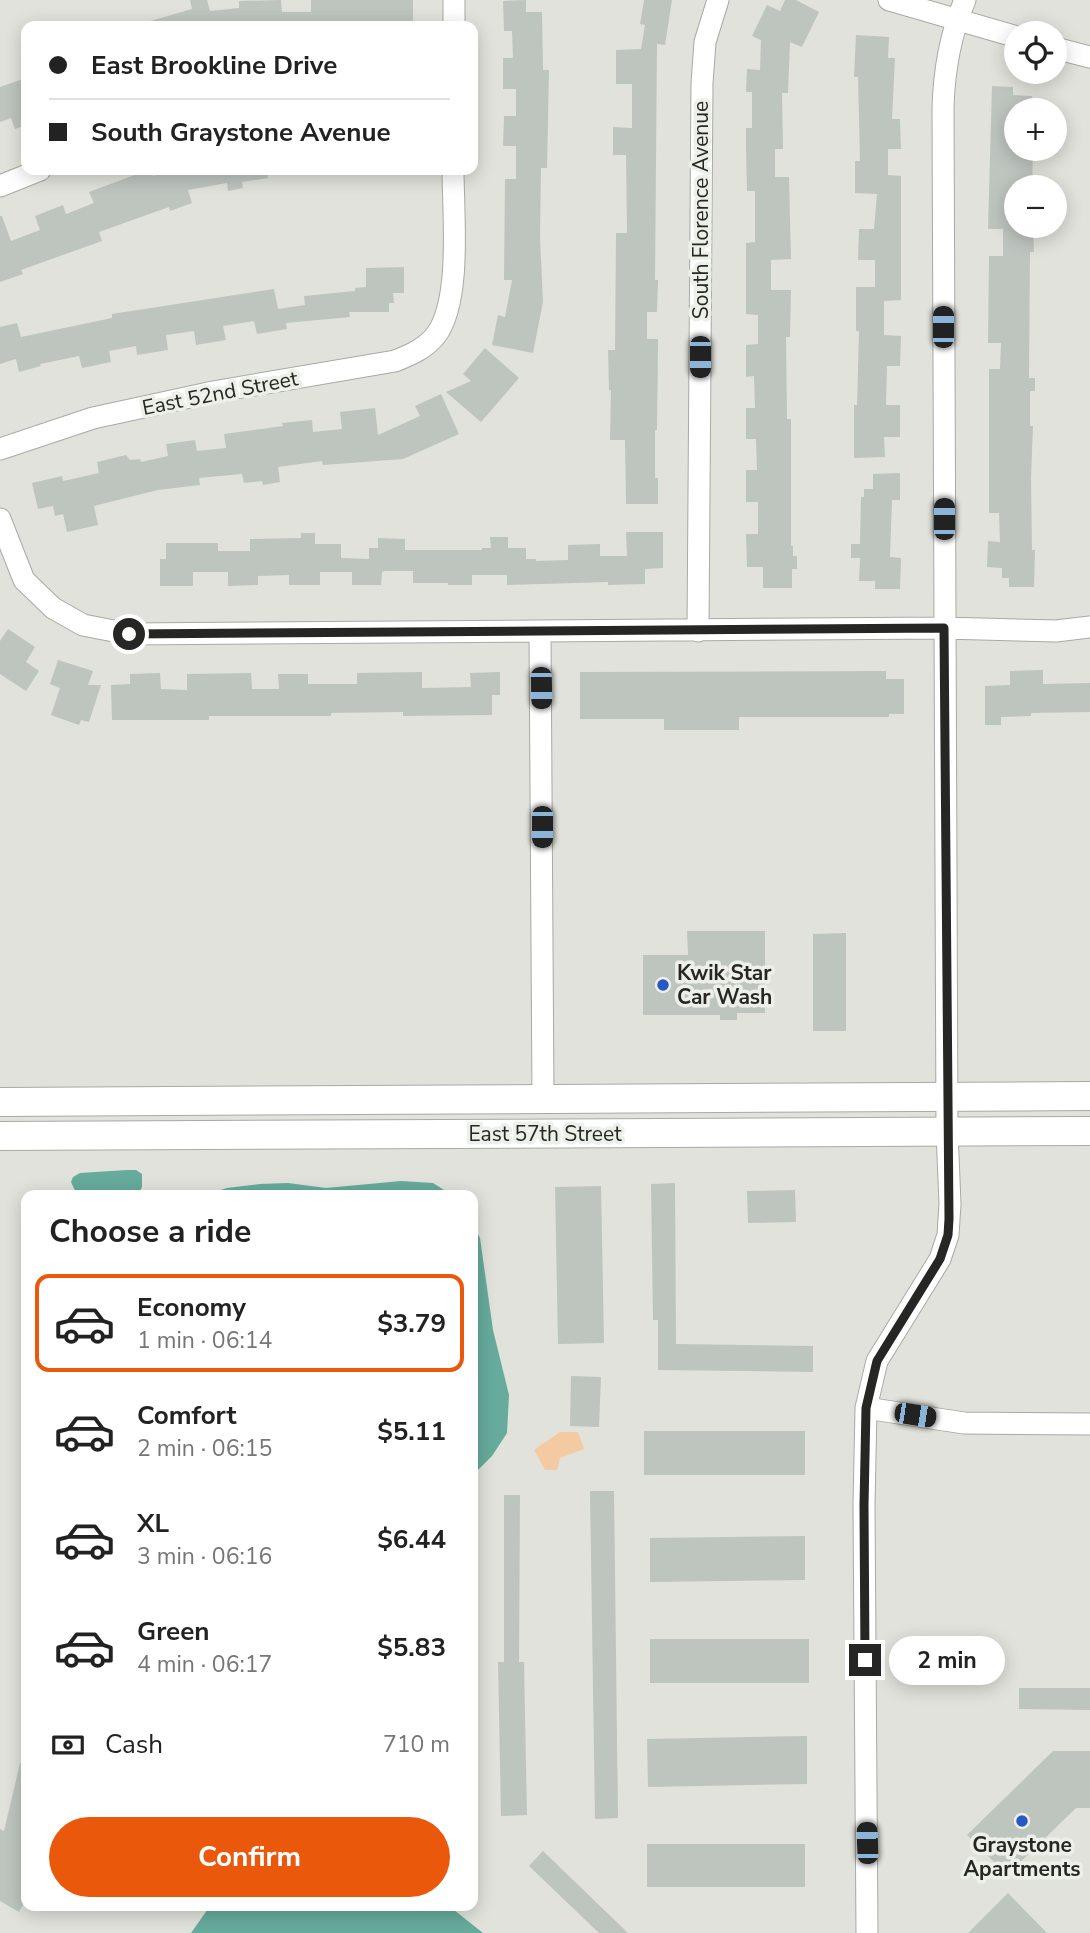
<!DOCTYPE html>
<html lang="en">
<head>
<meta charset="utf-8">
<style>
	body { margin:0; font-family:"Nunito Sans",sans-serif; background:#f2f2f2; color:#222; height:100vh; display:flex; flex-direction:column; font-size:26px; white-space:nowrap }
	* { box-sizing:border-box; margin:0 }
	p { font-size:23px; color:#767676 }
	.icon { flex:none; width:38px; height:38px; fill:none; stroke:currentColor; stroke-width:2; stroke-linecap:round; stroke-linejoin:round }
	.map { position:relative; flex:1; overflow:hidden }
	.panel { position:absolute; left:21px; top:1190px; width:457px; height:721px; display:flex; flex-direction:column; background:#fff; border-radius:14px; box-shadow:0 4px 18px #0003 }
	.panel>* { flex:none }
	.banner { position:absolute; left:21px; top:21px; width:457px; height:154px; border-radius:14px; box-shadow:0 4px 18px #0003; display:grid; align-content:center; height:154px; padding:0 28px; background:#fff }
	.fabs { position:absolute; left:1004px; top:21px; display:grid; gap:14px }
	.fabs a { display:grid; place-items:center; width:63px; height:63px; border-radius:50%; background:#fff; box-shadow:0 4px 18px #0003; font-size:35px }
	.end { position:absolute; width:32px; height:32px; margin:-16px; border:9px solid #262724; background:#fff; box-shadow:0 0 0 4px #fff }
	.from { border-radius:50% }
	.bubble { position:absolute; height:49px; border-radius:24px; background:#fff; box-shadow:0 4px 18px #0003; font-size:23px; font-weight:700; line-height:49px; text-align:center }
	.car { position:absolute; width:21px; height:42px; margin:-21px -10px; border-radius:9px; box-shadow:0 0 5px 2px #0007; background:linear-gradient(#222 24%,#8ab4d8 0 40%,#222 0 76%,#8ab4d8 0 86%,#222 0) }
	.banner b { display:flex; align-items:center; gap:24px; height:66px; font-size:26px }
	.banner b+b { border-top:2px solid #e0e0e0 }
	.banner i { width:18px; height:18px; background:#222 }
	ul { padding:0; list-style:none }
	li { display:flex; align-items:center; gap:21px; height:98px; margin:0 14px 10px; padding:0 14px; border:4px solid transparent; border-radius:14px }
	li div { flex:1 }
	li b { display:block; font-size:26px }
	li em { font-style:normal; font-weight:700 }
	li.selected { border-color:#ea580c }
	li>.icon { width:63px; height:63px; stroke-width:1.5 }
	h2 { padding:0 28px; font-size:32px; line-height:84px }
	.pay { display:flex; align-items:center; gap:18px; height:77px; padding:0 28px; font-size:26px }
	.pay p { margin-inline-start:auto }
	.cta { display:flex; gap:14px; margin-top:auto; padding:14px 28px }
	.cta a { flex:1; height:80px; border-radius:42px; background:#ea580c; color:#fff; font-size:28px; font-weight:700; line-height:80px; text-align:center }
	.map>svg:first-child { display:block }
	.green { fill:#f4caa3 }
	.water { fill:#66ab9c }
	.building { fill:#bec5bf }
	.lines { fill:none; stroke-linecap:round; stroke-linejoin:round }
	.minor-casing { stroke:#a8aaa3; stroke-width:23 }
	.major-casing { stroke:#a8aaa3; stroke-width:30 }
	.minor { stroke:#fff; stroke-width:21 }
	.major { stroke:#fff; stroke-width:28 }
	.route { stroke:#262724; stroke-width:9 }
	.poi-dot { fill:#2758c6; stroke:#edf0e8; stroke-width:2.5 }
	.labels { text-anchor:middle; stroke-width:7; stroke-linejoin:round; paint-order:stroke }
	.street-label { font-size:21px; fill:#262724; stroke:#edf0e8 }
	.poi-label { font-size:21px; font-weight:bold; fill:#262724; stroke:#edf0e8; text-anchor:start }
</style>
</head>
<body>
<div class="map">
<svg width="1090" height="1933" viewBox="0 0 1090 1933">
	<rect width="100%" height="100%" fill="#e0e2db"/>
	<path class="green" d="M560,1432H578L584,1449L560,1458L557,1470H545L534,1450Z"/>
	<path class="water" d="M127,1170H136L142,1174V1187L138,1195H77L71,1182L73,1177L80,1173Z
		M401,1181L433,1183L452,1195H205L227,1188L260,1184L288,1183L326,1188Z
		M472,1223L480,1238L493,1330L509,1395L507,1433L492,1456L473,1475Z
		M210,1906H449L483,1933H191Z"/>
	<path class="building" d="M190,0H207L210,11L239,8V1L281,0L282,12H311V0H413V26H147V22L192,9Z
		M526,0V12H542L543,70H549L547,168H541L540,237L543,302L533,353L492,345L498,315L505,317L512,280H504L505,179H516V146H503L504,116H516V89H503V58H513L512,31H504L503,1Z
		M644,0H672L665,45L657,44L655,280H658L657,312H647V339H658L657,430H655V478H658V504H626L625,440H610L611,390H609L608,350H615L616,233H627L626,155H613V127L632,128V84H616V50L641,49L645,25L640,24Z
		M785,0H796L819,12L802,47L790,42L788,93H782L783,149H775V177H789L791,259L771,260V290H791L790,337H786L787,419H791V546H793V556H797V569H792V588H763V567H747L746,534H758V502H746V470H757L756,439H746V408H755L754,376L746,377V345L758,344V315L746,314V243L755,242V191H747L746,149V128H752V92H746L747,69L760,70L761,40L752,36L767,5L780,11Z
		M856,35L889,37L888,58H895L892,119H900L901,149H888V175L901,176V300L884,301V335L901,336L900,366H887L886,405H900V437H884L885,457L854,458V405H857L859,331H856V287H875V260H858L859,229H874L877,194L855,193V161H860L858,77H854Z
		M23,79L26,89V125L15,129L11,118L0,122V87Z
		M992,86L1013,87V95L1032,96L1031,110H1017V155H1033L1032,187H1017V226H1033L1034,252H1030L1029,378H1035V391H1030V426H1033L1031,478L1032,550H1035L1034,587H1009V578H1002V568L987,567L988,541L1000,542L999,513H989V369H1000L1001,343H988L989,256H1003V229H988Z
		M148,170H151L153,176L173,170H267L268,178L242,182L243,188L228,191L227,183L188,190L192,203L170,211L169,207L99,232L102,241L21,270L23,274L0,282V216H2L11,241L40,230L35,216L63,205L66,214L94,203L89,192Z
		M404,267V293H393L394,303H389V312H349L350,317L286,323L287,329L257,334L254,321L223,326L226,340L196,345L194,331L166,335L168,350L137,355L136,346L109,351L111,362L82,368L79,356L40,364L41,366L19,372L16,359L0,364V327L17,323L21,337L112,318V314L274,289L278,309L305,305L304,296L355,291V288L366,287V268Z
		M485,348L519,378L481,422L446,392L471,381L463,374Z
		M441,394L459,434L403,459L323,465L322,461L278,467L280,482L263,485L262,481L244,483L242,474L199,478L200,485L158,490L94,506L98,525L67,532L63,514L55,516L53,506L38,509L32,483L62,476L63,481L99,473L97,462L126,455L130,460L140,459L141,462L168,456L166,444L195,440L197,451L226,448L224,434L283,426L282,423L312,420L313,432L342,429L340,412L375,408L378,435L420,416L415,406Z
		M900,473V500H892L890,557L901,558L900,589H875V581H859L860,558H851V544H860L861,497H864V489H873V474Z
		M626,532H663V568L645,569V584L608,585V582L507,585V575H472V585H448V583H413V571H385L382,572L381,585H352V572H320V585H289V575L258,576V585L228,586V572H193V586H160V559H166V543H218V551H250V539L301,538V533H315V544H341V558L369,559V548H378V538L405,539V550H482V548H491L490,537H508V548H526V559H536V561L568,560V545L600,544V556H627Z
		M8,629L35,647L26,662L39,671L26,691L0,674V641Z
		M58,660L93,671L88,685H101L89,722L81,720L79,725L51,715L60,688L50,684Z
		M1043,670V684L1090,683V712L1031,713V716L1001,717V725H985V686L1010,685V671Z
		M886,671V679H904V714H889V717H739V730H664V719H580V672Z
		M422,672V688L471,687L470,673L500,672V695H492V715L403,716V712L331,713V716H209V720H112L111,685L130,684V674L160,673L161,689L187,690V674L251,673L252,689H279L278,674H308V684H357V673Z
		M687,931H765V1013H737V1020H720V1015H643V955H688Z
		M846,933V1031H813V934Z
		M675,1183L676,1344L813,1346V1372L658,1370V1320H653L651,1184Z
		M601,1186L604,1343L558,1344L555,1187Z
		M795,1190L796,1222L748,1223L747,1191Z
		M571,1376L601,1377L599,1427L570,1426Z
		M644,1431H805V1475H644Z
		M590,1491H614L618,1818L595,1819Z
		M504,1495H520L519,1662H524L527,1815L501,1816L498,1662H504Z
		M805,1536V1580L650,1582V1538Z
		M650,1639H809V1683H650Z
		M1019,1688H1090V1710L1019,1709Z
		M807,1736V1784L648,1787L647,1739Z
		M1053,1751H1090V1808H1076L1007,1875L967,1835Z
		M20,1763H26V1899L19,1912L0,1901V1829L4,1831Z
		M647,1844H805V1887H647Z
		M543,1851L628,1933H599L529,1866Z
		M1008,1893L1047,1933H968Z"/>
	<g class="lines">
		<g class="minor-casing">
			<path id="minor" d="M889,0L1017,37
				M454,26V0
				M1055,48L1090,57
				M0,186L40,170
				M0,449L93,418L213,392L395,361C410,355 425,349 436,335C462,300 453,213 453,170
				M0,519L24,580L53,608L83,625L129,634L944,628L1056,631L1090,627
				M698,631L702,83L705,42L718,0
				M540,632L543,1099
				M866,1408L964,1423L1090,1424
				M867,1933L864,1505L866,1408L877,1361L940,1259L948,1235L950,1204L947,1131L943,108C944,71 950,35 965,0"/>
		</g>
		<g class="major-casing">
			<path id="major" d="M0,1102L1090,1096
				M0,1136L1090,1131"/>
		</g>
		<use href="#minor" class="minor"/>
		<use href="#major" class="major"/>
	</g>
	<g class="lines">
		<path class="route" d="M129,634L944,628L949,1219L948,1235L940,1259L877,1361L866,1408L864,1505L865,1660"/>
	</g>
	<g class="poi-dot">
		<circle cx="663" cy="985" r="7"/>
		<circle cx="1022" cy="1821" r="7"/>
	</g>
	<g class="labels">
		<g class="street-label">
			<text transform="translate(701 210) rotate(-90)" y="7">South Florence Avenue</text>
			<text transform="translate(220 393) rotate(-11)" y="7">East 52nd Street</text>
			<text x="545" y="1141">East 57th Street</text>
		</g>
		<g class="poi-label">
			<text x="677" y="980">Kwik Star<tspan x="677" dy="24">Car Wash</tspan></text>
			<text x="1022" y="1852" text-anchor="middle">Graystone<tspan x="1022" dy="24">Apartments</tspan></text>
		</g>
	</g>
</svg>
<div class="fabs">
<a><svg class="icon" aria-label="locate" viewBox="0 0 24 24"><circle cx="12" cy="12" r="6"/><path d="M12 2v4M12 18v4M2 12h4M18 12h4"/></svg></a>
<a>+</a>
<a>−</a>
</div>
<i class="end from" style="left:129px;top:634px"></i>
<i class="end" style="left:865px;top:1660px"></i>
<div class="bubble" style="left:889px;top:1636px;width:116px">2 min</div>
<i class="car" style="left:943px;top:327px;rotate:0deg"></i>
<i class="car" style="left:700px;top:357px;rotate:180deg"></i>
<i class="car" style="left:944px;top:519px;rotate:0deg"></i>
<i class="car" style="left:541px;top:688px;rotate:179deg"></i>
<i class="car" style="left:542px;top:827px;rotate:180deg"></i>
<i class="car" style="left:915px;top:1415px;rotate:99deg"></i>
<i class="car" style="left:867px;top:1843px;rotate:358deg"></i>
<div class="banner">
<b><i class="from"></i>East Brookline Drive</b>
<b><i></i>South Graystone Avenue</b>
</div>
<section class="panel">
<h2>Choose a ride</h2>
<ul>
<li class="selected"><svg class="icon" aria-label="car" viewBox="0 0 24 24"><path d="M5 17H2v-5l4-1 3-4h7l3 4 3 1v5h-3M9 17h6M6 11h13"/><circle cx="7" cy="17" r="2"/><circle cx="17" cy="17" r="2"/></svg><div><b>Economy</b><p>1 min · 06:14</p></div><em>$3.79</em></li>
<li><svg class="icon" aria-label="car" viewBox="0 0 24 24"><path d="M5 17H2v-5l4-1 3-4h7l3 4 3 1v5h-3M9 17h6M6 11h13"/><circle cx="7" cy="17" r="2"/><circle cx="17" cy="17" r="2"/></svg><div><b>Comfort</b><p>2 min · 06:15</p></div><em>$5.11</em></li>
<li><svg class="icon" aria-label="car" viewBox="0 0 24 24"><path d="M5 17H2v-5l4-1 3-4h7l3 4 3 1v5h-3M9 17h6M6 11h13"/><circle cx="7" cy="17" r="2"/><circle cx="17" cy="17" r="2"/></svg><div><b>XL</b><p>3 min · 06:16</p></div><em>$6.44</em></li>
<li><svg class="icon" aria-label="car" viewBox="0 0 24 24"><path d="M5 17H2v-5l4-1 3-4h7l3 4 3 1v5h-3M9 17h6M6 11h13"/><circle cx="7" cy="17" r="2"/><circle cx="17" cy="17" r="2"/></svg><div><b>Green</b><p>4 min · 06:17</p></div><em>$5.83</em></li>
</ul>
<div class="pay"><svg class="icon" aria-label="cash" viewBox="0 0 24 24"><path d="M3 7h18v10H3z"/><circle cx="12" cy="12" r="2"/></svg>Cash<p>710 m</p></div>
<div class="cta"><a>Confirm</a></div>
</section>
</div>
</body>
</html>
